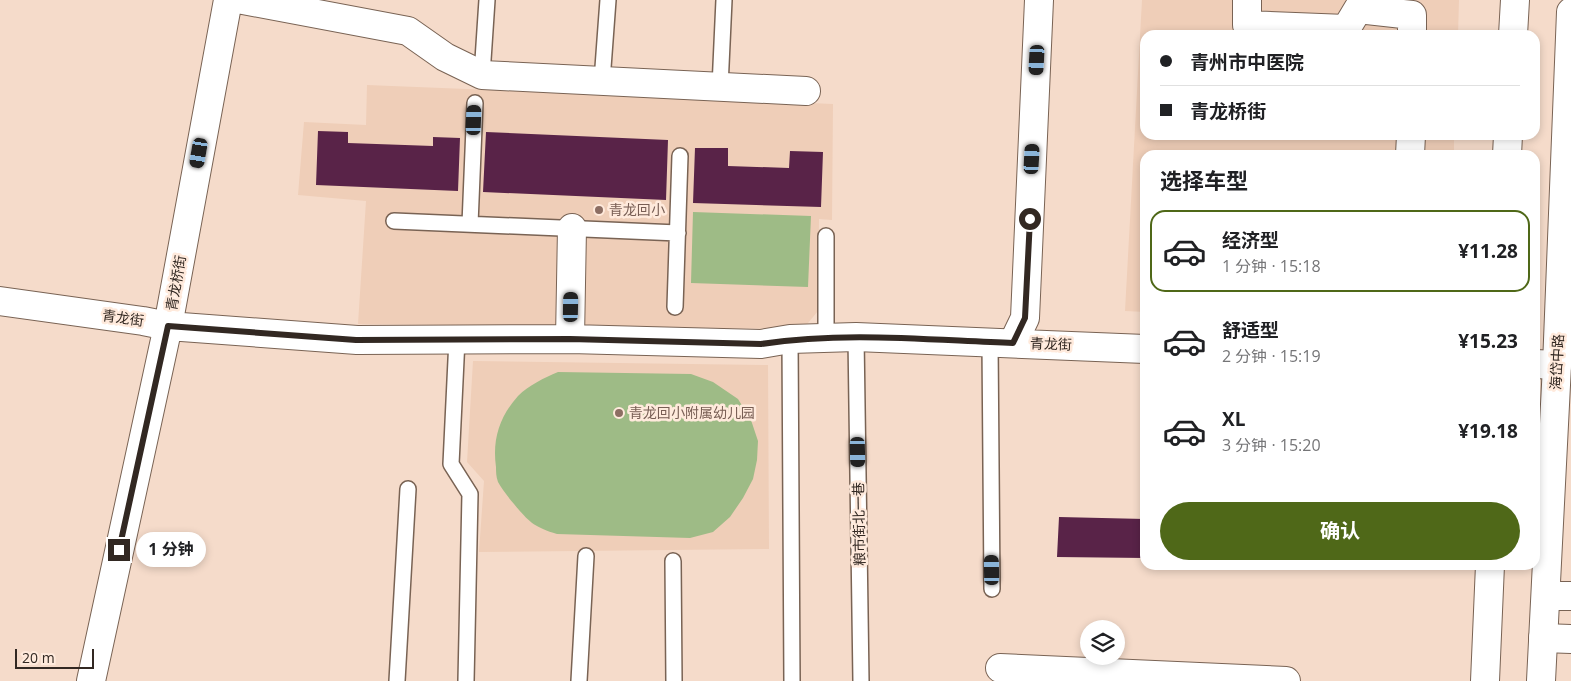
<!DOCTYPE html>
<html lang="zh">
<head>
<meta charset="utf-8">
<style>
	body { margin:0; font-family:"Open Sans","Noto Sans SC",sans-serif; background:#f2f2f2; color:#202124; height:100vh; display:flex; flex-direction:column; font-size:19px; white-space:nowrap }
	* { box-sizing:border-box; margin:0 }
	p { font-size:16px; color:#757577 }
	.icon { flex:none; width:28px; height:28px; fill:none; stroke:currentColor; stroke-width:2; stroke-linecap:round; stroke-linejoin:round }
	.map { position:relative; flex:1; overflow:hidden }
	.sheet { position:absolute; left:1140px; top:150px; width:400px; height:420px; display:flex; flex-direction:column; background:#fff; border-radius:15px; box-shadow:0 2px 8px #0003 }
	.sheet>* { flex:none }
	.banner { position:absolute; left:1140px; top:30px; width:400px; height:110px; border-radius:15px; box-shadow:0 2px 8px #0003; display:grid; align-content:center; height:110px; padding:0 20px; background:#fff }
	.controls { position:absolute; left:1080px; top:620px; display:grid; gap:10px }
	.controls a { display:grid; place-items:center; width:45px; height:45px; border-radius:50%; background:#fff; box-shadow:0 2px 8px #0003; font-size:25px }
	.scale { position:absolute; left:15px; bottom:12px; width:79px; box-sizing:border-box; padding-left:5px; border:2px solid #322822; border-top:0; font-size:14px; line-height:18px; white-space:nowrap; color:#322822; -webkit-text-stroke:4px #ffeadc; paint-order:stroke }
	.end { position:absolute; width:22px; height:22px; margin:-11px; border:6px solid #322822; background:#fff; box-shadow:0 0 0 2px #fff }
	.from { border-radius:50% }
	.bubble { position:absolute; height:35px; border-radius:18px; background:#fff; box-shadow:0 2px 8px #0003; font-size:16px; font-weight:700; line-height:35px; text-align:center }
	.car { position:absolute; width:15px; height:30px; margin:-15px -8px; border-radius:6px; box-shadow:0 0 4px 1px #0007; background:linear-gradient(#222 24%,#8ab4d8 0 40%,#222 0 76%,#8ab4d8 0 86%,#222 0) }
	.banner b { display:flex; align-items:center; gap:18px; height:48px; font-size:19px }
	.banner b+b { border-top:1px solid #e0e0e0 }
	.banner i { width:12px; height:12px; background:#202124 }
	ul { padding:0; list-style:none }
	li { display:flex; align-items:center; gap:15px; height:82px; margin:0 10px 8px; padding:0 10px; border:2px solid transparent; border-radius:15px }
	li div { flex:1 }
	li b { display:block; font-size:19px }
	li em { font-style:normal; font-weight:700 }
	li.selected { border-color:#4f6818 }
	li>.icon { width:45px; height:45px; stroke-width:1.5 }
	h2 { padding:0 20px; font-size:22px; line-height:60px }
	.action { display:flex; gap:10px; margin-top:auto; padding:10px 20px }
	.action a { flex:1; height:58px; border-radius:30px; background:#4f6818; color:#fff; font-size:20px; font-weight:700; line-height:58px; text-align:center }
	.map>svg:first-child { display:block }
	.built { fill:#efceb8 }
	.green { fill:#9ebb86 }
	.building { fill:#592348 }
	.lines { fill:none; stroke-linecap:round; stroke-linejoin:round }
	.service-casing { stroke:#796354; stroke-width:18 }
	.minor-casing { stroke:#796354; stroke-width:30 }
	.tertiary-casing { stroke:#796354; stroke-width:30 }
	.primary-casing { stroke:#796354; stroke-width:30 }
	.service { stroke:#fff; stroke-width:15 }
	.minor { stroke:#fff; stroke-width:28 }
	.tertiary { stroke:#fff; stroke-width:28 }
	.primary { stroke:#fff; stroke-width:28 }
	.route { stroke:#322822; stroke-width:6 }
	.education-dot { fill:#8d6e63; stroke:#ffeadc; stroke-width:2 }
	.labels { text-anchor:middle; stroke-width:5; stroke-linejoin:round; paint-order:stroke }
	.education-label { font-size:14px; fill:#785e54; stroke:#ffeadc; text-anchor:start }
	.street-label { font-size:14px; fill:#322822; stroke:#ffeadc }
</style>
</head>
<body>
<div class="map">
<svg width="1571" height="681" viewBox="0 0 1571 681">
	<rect width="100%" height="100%" fill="#f5dbca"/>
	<path class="built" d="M1142,0H1459L1458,35H1145V135H1454V155H1145V312L1125,311Z
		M367,85L833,104L832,220L819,219L818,311L803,329L358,324L366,201L298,195L304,122L366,125Z
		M473,361L768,365L769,549L479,552L484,481L467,462Z"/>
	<path class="green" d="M693,212L811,216L808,287L691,283Z
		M558,372L691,374L713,382L738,399L751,420L758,441L757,460L753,479L743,498L730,517L713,532L690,538L557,534C534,527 529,522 514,504C508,497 502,489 498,482C496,477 496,471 496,467C492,439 500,416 518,396C529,385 544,378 558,372Z"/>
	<path class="building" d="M318,131L348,132V143L433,146V137L460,138L458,191L316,185Z
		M486,132L668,140L666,200L483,192Z
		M695,148H728V166L789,168L790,151L823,152L821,207L693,203Z
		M1059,517L1145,519V558L1057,557Z"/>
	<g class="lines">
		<g class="service-casing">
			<path id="service" d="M482,75L487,0
				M602,81L608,0
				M720,87L724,0
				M394,221L678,233
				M470,224L475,103
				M675,307L680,156
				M856,337L861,681
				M826,338V236
				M457,339L451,464L470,494L466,681
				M790,339L792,681
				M990,342L992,589
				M673,561L674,681
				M397,681L408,489
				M579,681L586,556"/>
		</g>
		<g class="minor-casing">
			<path id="minor" d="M243,0L408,31L445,57L482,75L806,91
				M1247,0V25L1346,29L1358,9L1412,15V35
				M1410,155L1411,135
				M0,301L143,321L168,326L357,340L570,339L761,344L790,339L856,337L1145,349
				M570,339L572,228
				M1013,343L1025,318L1039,0
				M1535,364L1557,365
				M1000,668L1286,681
				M91,681L168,326L228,0"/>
		</g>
		<g class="tertiary-casing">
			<path id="tertiary" d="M1546,596H1571
				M1543,638L1571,639"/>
		</g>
		<g class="primary-casing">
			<path id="primary" d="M1513,35L1515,0
				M1507,155L1508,135
				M1485,681L1490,565
				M1541,681L1557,365L1571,12"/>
		</g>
		<use href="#service" class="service"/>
		<use href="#minor" class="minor"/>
		<use href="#tertiary" class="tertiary"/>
		<use href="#primary" class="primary"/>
	</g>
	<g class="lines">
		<path class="route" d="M119,550L168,326L356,340L570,339L761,344C844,331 929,340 1013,343L1025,318L1030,219"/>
	</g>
	<g class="education-dot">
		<circle cx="599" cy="210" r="5"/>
		<circle cx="619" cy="413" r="5"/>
	</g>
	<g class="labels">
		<g class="education-label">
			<text x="609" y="215">青龙回小</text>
			<text x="629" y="418">青龙回小附属幼儿园</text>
		</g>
		<g class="street-label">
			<text transform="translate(176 283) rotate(-80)" y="5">青龙桥街</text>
			<text transform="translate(123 318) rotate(8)" y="5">青龙街</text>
			<text transform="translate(1051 344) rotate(2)" y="5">青龙街</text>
			<text transform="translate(1557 362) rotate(-87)" y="5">海岱中路</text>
			<text transform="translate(859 524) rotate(-91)" y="5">粮市街北一巷</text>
		</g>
	</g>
</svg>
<div class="controls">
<a><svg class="icon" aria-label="layers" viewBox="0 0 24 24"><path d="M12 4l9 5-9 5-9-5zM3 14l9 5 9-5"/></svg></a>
</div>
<div class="scale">20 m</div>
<i class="end from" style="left:1030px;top:219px"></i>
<i class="end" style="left:119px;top:550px"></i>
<div class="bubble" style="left:136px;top:532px;width:70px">1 分钟</div>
<i class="car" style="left:1037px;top:60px;rotate:183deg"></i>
<i class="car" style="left:474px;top:120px;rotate:2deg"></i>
<i class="car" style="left:199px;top:153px;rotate:190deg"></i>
<i class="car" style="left:1032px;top:159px;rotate:3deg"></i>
<i class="car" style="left:571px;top:307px;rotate:1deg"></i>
<i class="car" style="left:858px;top:452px;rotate:179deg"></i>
<i class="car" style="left:992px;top:570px;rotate:359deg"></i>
<div class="banner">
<b><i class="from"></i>青州市中医院</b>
<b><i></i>青龙桥街</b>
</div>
<section class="sheet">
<h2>选择车型</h2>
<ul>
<li class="selected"><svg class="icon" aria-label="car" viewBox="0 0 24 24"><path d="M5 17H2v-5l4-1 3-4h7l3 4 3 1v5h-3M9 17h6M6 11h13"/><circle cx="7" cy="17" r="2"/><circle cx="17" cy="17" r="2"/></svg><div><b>经济型</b><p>1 分钟 · 15:18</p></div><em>¥11.28</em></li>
<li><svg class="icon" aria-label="car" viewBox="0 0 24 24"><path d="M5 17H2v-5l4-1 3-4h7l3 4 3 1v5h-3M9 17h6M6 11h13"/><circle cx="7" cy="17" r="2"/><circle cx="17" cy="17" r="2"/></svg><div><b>舒适型</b><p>2 分钟 · 15:19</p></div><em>¥15.23</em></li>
<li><svg class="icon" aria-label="car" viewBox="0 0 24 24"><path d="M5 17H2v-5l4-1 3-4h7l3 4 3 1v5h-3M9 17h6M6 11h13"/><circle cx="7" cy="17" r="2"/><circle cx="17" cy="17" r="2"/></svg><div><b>XL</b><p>3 分钟 · 15:20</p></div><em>¥19.18</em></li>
</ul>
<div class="action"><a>确认</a></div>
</section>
</div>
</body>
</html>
